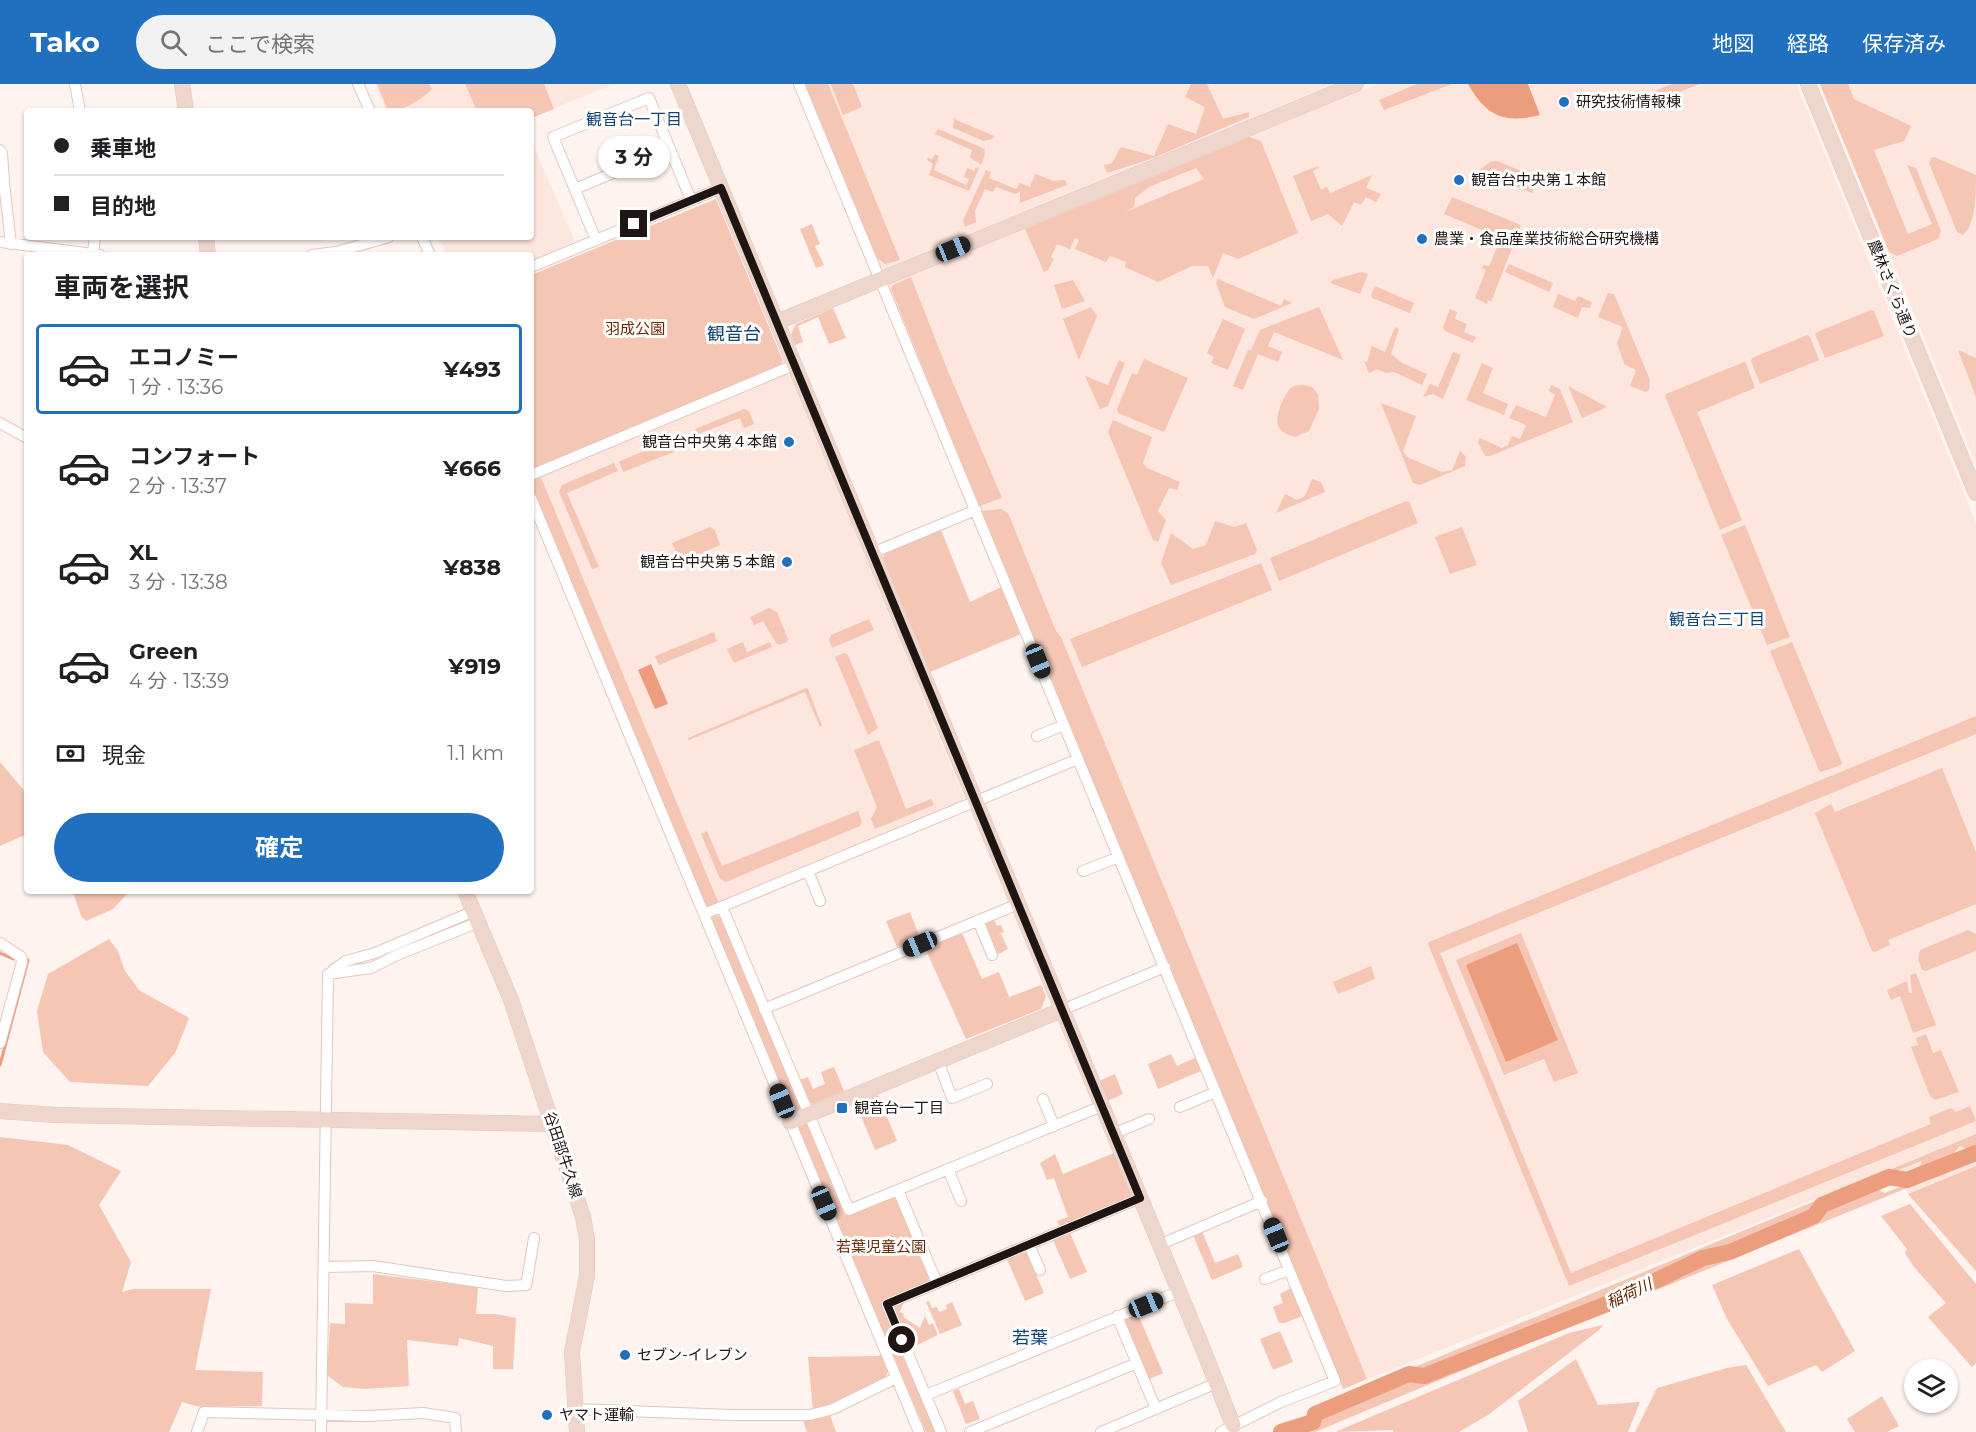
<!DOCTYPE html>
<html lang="ja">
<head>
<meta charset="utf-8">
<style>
	body { margin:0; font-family:Montserrat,"Noto Sans JP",sans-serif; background:#f2f2f2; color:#202124; height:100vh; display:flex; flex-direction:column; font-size:22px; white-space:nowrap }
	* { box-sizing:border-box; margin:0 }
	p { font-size:20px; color:#757577 }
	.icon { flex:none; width:33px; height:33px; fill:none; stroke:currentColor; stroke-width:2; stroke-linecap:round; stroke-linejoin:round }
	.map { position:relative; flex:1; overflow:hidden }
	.sheet { position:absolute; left:24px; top:168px; width:510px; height:642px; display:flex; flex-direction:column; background:#fff; border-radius:6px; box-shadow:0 2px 4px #0004 }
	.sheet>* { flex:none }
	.top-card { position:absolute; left:24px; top:24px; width:510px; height:132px; border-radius:6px; box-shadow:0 2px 4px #0004; display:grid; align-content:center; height:132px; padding:0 30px; background:#fff }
	.buttons { position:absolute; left:1904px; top:1275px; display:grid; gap:12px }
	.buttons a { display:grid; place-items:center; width:54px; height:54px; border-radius:50%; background:#fff; box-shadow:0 2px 4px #0004; font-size:30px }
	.end { position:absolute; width:27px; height:27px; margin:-14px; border:8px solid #1f1512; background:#fff; box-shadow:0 0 0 3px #fff }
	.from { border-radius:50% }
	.bubble { position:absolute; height:42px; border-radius:21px; background:#fff; box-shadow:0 2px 4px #0004; font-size:20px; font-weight:700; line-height:42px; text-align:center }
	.car { position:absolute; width:18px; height:36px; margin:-18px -9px; border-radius:8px; box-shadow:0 0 4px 2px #0007; background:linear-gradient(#222 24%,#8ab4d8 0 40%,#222 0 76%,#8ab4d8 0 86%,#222 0) }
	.top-card b { display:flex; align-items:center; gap:21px; height:57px; font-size:22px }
	.top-card b+b { border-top:2px solid #e0e0e0 }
	.top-card i { width:15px; height:15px; background:#202124 }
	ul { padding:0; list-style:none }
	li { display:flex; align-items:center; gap:18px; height:90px; margin:0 12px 9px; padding:0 18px; border:3px solid transparent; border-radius:6px }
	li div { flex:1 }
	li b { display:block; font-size:22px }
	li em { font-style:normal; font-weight:700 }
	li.active { border-color:#2170bf }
	li>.icon { width:54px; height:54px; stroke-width:1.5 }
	h2 { padding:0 30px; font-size:27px; line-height:72px }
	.pay { display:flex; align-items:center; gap:15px; height:66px; padding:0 30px; font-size:22px }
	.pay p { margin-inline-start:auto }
	.primary-button { display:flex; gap:12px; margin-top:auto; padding:12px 30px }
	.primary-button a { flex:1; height:69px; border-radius:36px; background:#2170bf; color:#fff; font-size:24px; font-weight:700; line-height:69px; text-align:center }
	header { display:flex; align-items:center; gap:36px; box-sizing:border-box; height:84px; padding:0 30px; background:#2170bf; color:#fff }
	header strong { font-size:28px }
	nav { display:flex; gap:33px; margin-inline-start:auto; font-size:21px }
	.search { width:420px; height:54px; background:#f2f2f2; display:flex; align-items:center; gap:15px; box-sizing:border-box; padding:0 21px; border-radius:33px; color:#757577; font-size:22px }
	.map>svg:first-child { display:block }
	.built { fill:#fce6de }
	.green { fill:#f5c6b4; fill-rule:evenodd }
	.water { fill:#eb9d7e }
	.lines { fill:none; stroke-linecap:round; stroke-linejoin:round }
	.stream { stroke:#eb9d7e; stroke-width:3 }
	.river { stroke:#eb9d7e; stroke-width:16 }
	.street-casing { stroke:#e3c7bd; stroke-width:12 }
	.secondary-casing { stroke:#e3c7bd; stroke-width:16 }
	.street { stroke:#fff; stroke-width:10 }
	.secondary { stroke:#efd6cd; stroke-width:15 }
	.route { stroke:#1f1512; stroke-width:8 }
	.poi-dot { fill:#2170bf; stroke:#fff; stroke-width:2 }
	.labels { text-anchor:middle; stroke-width:6; stroke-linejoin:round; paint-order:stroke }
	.poi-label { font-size:15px; fill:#1f1512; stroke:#fff; text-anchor:start }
	.street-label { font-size:15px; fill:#1f1512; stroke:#fff }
	.park-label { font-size:15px; fill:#6c2805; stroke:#fff }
	.neighbourhood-label { font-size:16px; fill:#124376; stroke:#fff }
	.water-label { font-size:16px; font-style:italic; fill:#6b2704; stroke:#fff }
	.quarter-label { font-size:18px; fill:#124376; stroke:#fff }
</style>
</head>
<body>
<header>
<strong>Tako</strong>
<div class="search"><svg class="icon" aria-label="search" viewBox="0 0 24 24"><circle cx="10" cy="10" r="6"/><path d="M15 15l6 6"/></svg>ここで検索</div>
<nav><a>地図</a><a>経路</a><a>保存済み</a></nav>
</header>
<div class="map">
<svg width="1976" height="1348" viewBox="0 0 1976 1348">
	<rect width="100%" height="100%" fill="#fef3ef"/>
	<path class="built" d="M375,0H613L531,34V27H386Z
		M804,0H1333L884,185L879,183Z
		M1378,0H1796L1976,439V1187L1908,1110L1895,1083L1343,1305L888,205L891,200Z
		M1820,0H1976V379L1889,168Z
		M531,56L575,158L531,176V171H447L439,153H531Z
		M785,290L790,292L841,414L964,714L962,719L719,820L540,391Z"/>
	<path class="green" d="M377,0H429L432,5C421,16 404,27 388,27Z
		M465,0H544L554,25L531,34V27H477Z
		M805,0H828L900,176L885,180L877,174Z
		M831,0H853L862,23L843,31Z
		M1191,0H1207L1223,35L1249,28V33L1151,75L1107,89L1104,81L1112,79L1121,63L1154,72L1168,40L1196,50L1205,23L1185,13Z
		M1417,0H1452L1384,26L1379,16Z
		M1672,0H1699L1651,20L1647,10Z
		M1820,0H1848L1854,15L1911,42L1904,57L1874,66L1908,150L1932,140L1907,81L1916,84L1941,147L1938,155L1897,172L1889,168Z
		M954,35L994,52L992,55L984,57L953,44Z
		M938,45L985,65L984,74L981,81L970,73L972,66L935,50Z
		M1249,53L1261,57L1298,149L1238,175L1223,169L1213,194L1208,182H1192L1158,198L1125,183L1126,178L1110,172L1106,178L1075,165L1079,156L1075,154L1070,165L1057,160L1051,173L1054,175L1048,186L1044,188L1025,145ZM1196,84L1204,95L1125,128L1134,123L1135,114L1149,103Z
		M935,70L939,72L934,86L966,101L969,95L964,93L967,84L974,87L976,83L979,84L969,107L929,91L933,80L927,76L928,74L932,75Z
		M1934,73L1976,91C1976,108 1976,141 1963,151L1957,148L1929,79L1931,74Z
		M1497,77L1533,92L1542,88L1547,100L1537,99L1532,109L1478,87L1490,78Z
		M1318,82L1319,84L1313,87L1321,106L1327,103L1330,109L1372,91L1366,104L1381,110L1376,118L1366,113L1361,121L1354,118L1342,142L1328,130L1311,137L1293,92Z
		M986,86L991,88L989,94L1016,105L1020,99L1030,103L1035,90L1054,97L1065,96L1067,101L1020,119V107L1015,110L996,103L993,108L985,105L975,127L976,138L965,143L963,137Z
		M1452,113L1521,141L1491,218L1488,216L1487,220L1475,214L1486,186L1482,184L1484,181L1489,182L1501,154L1444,130Z
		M716,115L783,277L781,281L531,386V191Z
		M812,140L820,160L815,162L824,181L816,184L800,145Z
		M1509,180L1553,199L1549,208L1505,188Z
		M1361,188L1368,190L1360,210L1330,199L1333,196Z
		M911,193L945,280L1002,414L979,422L891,205L893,201Z
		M1218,195L1281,222L1284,215L1292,219L1254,235L1225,223L1216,199Z
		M1073,196L1085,217L1062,225L1054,201Z
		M1375,202L1414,219L1410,229L1372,214L1371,211Z
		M1608,209L1614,210L1650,296L1649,306L1646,308L1630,302L1636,286L1624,280L1617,259L1623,243L1598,233Z
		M1558,210L1575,217L1578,212L1592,218L1590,224L1582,223L1578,234L1553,223Z
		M1091,223L1097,232L1079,276L1063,235Z
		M1319,223L1343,276L1274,248L1268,262L1282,268L1278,278L1258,270L1243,306L1233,302L1248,266H1251L1260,246Z
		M833,224L846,254L829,260L818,233L798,242L803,258L795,261L791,250L796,240Z
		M1450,225L1457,228L1455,235L1467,240L1464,248L1476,253L1473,259L1445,247L1443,243Z
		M1871,226L1874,227L1884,252L1825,274L1815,250L1817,248Z
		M1223,235L1245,245L1228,286L1211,279L1214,273L1207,269Z
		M1395,243L1399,245L1391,270L1402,279L1427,290L1422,301L1394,288L1386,289L1377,285L1369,289L1364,277L1367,278L1372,262L1385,268Z
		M1807,251L1810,253L1819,276L1760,300L1751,277L1752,274Z
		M1958,266L1976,274V313Z
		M1453,268L1461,271L1443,315L1433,310L1423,313L1430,300L1438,303Z
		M1144,275L1188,294L1164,348L1118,329L1117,325L1132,289L1137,291Z
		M1119,276L1125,279L1108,322L1100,325L1085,292L1108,301Z
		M1744,278L1746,279L1755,304L1697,328L1742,436L1720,446L1665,312L1666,310Z
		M1482,279L1493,284L1483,309L1508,320L1504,331L1466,316Z
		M1304,301L1312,303L1318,310L1319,325L1309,347L1295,353C1272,347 1275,334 1283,316C1286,311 1288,304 1295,302C1296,301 1303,301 1304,301Z
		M1551,301L1560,305L1573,338L1490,372H1485L1478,358L1480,354L1502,364L1508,361L1512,352L1520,355L1526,341L1509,334L1516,321L1546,333L1555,311L1549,307Z
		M1568,302L1607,323L1582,334Z
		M1381,319L1416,332L1403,367L1407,373L1442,388L1452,386L1460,367L1466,373L1465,382L1420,401L1413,399Z
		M744,325L749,327L754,340L744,344L740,334L698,350L695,345Z
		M1113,336L1152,353L1143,379L1147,384L1180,398L1177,406L1169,404L1158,427L1166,436L1158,458L1153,456L1108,348Z
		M671,356L676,367L623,388L619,378L620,377Z
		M614,379L618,387L567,409L599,483L592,485L559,408L562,401Z
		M540,391L719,820L710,824L705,822L531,404V396Z
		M1312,395L1321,398L1325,408L1276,429L1285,410L1297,416L1305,412Z
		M1406,417L1409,418L1418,439L1279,497L1270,474Z
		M1001,425L1008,429L1056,547L1061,553L1367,1295L1343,1305L981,427Z
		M1215,437L1234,443L1246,439L1257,466L1255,470L1171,501L1161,479L1171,449L1193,465L1206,461Z
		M1745,441L1790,553L1767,561L1721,451Z
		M710,443L715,446L720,461L702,469L704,475L683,483L672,459Z
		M1462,443L1477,481L1450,490L1435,453Z
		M941,446L970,518L1001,503L1021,550L930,588L883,474L885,469Z
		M1261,479L1272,506L1082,583L1070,555Z
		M769,524L777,528L788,555L787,558L779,561L776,559L763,537L754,541L750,533Z
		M869,535L874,546L832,564L829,556L831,551Z
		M714,548L717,557L659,581L655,572Z
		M743,558L747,568L770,558L772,563L734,579L727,565Z
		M1792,558L1842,679L1841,681L1821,688L1819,687L1770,567Z
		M844,569L848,571L878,644L868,651L835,573Z
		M806,604L808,605L822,642L820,643L805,608L689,656L688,654Z
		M1976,632V650L1440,869L1571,1189L1931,1040L1929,1033L1951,1024L1956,1028L1970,1022L1976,1037L1569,1202L1428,860L1429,858Z
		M879,656L906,725L931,715L934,721L875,745L871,735L877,723L854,666Z
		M0,678L27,710V750L0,762Z
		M1942,684L1976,768V820L1888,856L1890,861L1875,868L1872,867L1815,729L1831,720L1835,728Z
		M858,727L862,738L860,742L726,798L720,795L701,750L707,747L722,782Z
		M73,807H130L113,825L86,837L81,832Z
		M910,828L920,854L897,863L886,837Z
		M716,831L721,833L801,1024L799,1029L795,1031L790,1028L711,837L713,832Z
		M994,835L997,842L1001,841L1004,848L997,851L1001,850L1008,865L996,871L984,842L985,838Z
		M1968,846L1976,850V867L1926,887L1922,886L1918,875L1920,866Z
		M962,849L982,895L999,888L1009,913L1041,901L1046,912L1041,925L966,955L925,864Z
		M1521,849L1578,989L1554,998L1544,975L1504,991L1456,876Z
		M109,855L118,867L125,887L139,906L189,934L175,969L148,1002L70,998L43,968L37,927L48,890Z
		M1371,882L1375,895L1338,910L1333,898Z
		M1916,889L1936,941L1913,949L1900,912L1891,916L1887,906L1907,897L1909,909H1912L1910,891Z
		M1926,950L1933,969L1941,966L1959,1008L1935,1016L1930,1012L1911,963L1918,961L1916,954Z
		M1171,970L1177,982L1195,974L1201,987L1158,1005L1148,980Z
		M834,983L844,1007L812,1020L808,1017L799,996L808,993L813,1005L825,1000L821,988Z
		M1115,990L1123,1010L1107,1017L1099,997Z
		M878,1011L897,1057L875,1066L856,1020Z
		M803,1037L808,1040L846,1131L892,1113L897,1116L930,1193L927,1198L881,1218L937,1348H926L832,1132L797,1044L799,1039Z
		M1976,1050V1063L1970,1066L1960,1062L1951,1072L1910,1091L1921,1080V1077L1815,1120L1809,1128L1735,1162L1720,1164L1600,1216L1425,1287L1410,1285Z
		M0,1053L68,1061L121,1087L99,1121L131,1178L122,1208L133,1205H211L195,1286L263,1288L262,1322L200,1323L182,1318L169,1348H0Z
		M1114,1069L1131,1110L1128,1114L1060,1143L1057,1137L1068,1133L1054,1094L1047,1096L1040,1079L1055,1070L1063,1090Z
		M1976,1072V1076L1605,1227L1315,1348H1298L1318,1341L1320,1332L1364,1314L1408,1293L1414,1297L1424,1299L1662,1199L1706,1178L1730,1173L1819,1135L1822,1124L1890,1096L1891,1098L1882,1103L1880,1107L1885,1109Z
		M1976,1082V1187L1908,1110Z
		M1910,1120L1976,1200V1279L1972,1283L1928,1233L1946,1219L1914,1183L1905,1169L1907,1165L1881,1132Z
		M1202,1147L1215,1179L1238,1170L1243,1183L1212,1196L1193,1151Z
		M1070,1149L1087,1188L1070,1195L1053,1156Z
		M1799,1165L1855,1267L1822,1288L1816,1281L1768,1302L1727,1235L1712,1201Z
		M1026,1167L1044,1209L1025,1217L1007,1175Z
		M373,1190L478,1203L476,1230H496L516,1234L513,1285H493V1262L459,1254L458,1262L407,1256L409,1302L366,1305L343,1303L327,1291L330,1239L345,1240V1219L373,1220Z
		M1291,1204L1303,1232L1284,1239H1279L1273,1223L1283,1219L1280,1210Z
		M929,1217L932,1224L937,1223L939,1228L947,1225L946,1221L952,1218L962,1241L940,1250L926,1218Z
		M904,1218L900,1228L904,1230L903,1233L920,1244L925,1232L929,1241L933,1239L938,1251L911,1264L894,1226L896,1220Z
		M1137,1228L1163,1289L1147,1296L1122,1238L1125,1233Z
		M1603,1241L1599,1246L1488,1331L1459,1348H1393V1346L1335,1348L1569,1249Z
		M1280,1247L1293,1278L1273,1286L1260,1255Z
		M881,1270L889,1287L884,1295L822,1324L813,1326L808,1273L879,1272Z
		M1576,1275L1598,1321L1640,1318L1628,1348H1528L1518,1317Z
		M1746,1281L1786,1348H1635L1657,1304L1727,1284Z
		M959,1305L965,1320L973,1317L980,1335L966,1340L953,1307Z
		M1882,1312L1899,1342L1887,1348H1855L1847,1335Z
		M830,1331L836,1348H807L803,1336Z"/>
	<path class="water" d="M1468,0H1528L1540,31C1504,40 1486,32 1468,0Z
		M651,580L668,620L655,625L638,586Z
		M1517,859L1558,956L1506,978L1466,881Z"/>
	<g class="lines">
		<path class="stream" d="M0,869L13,875
			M0,981L28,876"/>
		<path class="river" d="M1281,1348L1313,1338L1315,1330L1409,1290L1424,1292L1607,1220L1703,1174L1730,1168L1814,1132L1822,1121L1889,1093L1907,1096L1976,1069"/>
		<g class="street-casing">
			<path id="street" d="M75,0L80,27
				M358,0L370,27
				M799,0L1335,1297L1281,1318L1221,1348
				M0,66L2,69L4,99L11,160
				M575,105L670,65
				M422,153L430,171
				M596,156L553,53L649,14L691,116
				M0,158L100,171
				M93,169L95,153
				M312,171L336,168L389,153
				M531,183L721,104
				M0,339L27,354
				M531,391L794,281
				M531,414L919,1348
				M872,469L976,426
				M1037,652L1064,641
				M808,787L820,817
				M1083,787L1119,773
				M722,823L849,1126L1102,1022
				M704,830L1078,675
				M978,836L992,871
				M0,859L21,873L22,878L0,959
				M333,886L346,877L375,869L474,827
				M328,890L371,884L397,871L479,838
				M764,925L1018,820
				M1062,926L1165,883
				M938,977L952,1014L987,1000
				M1043,1015L1054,1042
				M1180,1023L1216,1008
				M1113,1050L1149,1035
				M948,1085L961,1117
				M898,1106L937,1199
				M1029,1161L1040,1186
				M1159,1161L1262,1117
				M324,1183L373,1182L506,1202L526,1201L527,1197L534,1154
				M1265,1195L1289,1186
				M1117,1232L1156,1325
				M926,1311L1178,1208
				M575,1325L731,1331H810L833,1325L896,1294
				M197,1348L204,1328L368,1332L423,1329L455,1334L456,1348
				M321,1348L328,890
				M941,1348L887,1220L1140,1114
				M970,1348L1137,1279
				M1101,1348L1217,1299"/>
		</g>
		<g class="secondary-casing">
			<path id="secondary" d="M182,0L186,27
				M678,0L1201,1260L1233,1341
				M1808,0L1976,409
				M206,153L208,171
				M777,238L1356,0
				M465,807L511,916L583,1133L587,1155V1192L572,1268L577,1348
				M0,1027L55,1031L553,1040
				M790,1038L1062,926"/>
		</g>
		<use href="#street" class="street"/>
		<use href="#secondary" class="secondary"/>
	</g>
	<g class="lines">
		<path class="route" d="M634,140L721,104L1140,1114L887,1220L902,1256"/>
	</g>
	<g class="poi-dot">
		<circle cx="1564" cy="18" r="6"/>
		<circle cx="1459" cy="96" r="6"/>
		<circle cx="1422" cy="155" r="6"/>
		<circle cx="789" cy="358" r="6"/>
		<circle cx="787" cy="478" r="6"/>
		<rect x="836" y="1018" width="12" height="12" rx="3"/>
		<circle cx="625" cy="1271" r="6"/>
		<circle cx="547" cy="1331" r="6"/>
	</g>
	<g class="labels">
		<g class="poi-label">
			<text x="1576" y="23">研究技術情報棟</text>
			<text x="1471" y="101">観音台中央第１本館</text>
			<text x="1434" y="160">農業・食品産業技術総合研究機構</text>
			<text x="777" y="363" text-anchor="end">観音台中央第４本館</text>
			<text x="775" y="483" text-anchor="end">観音台中央第５本館</text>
			<text x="854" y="1029">観音台一丁目</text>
			<text x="637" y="1276">セブン-イレブン</text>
			<text x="559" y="1336">ヤマト運輸</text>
		</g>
		<g class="street-label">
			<text transform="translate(1892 205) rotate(68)" y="5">農林さくら通り</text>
			<text transform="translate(563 1071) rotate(72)" y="5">谷田部牛久線</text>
		</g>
		<g class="park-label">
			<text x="635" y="250">羽成公園</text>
			<text x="881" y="1168">若葉児童公園</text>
		</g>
		<g class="neighbourhood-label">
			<text x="634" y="41">観音台一丁目</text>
			<text x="1717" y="541">観音台三丁目</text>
		</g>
		<g class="water-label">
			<text transform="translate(1629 1209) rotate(-25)" y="6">稲荷川</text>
		</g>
		<g class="quarter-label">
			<text x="734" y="256">観音台</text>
			<text x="1030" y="1260">若葉</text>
		</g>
	</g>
</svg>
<div class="buttons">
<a><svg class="icon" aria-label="layers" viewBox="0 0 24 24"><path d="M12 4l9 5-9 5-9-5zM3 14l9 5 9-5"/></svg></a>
</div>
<i class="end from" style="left:902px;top:1256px"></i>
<i class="end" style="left:634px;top:140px"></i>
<div class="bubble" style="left:598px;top:52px;width:72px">3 分</div>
<i class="car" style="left:953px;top:165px;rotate:68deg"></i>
<i class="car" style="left:1038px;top:577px;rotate:158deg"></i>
<i class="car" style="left:920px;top:860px;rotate:247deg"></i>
<i class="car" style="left:782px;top:1017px;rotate:338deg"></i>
<i class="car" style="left:824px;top:1119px;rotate:157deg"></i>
<i class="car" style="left:1276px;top:1151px;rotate:338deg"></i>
<i class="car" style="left:1146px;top:1221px;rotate:68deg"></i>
<div class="top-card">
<b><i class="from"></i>乗車地</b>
<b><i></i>目的地</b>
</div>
<section class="sheet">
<h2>車両を選択</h2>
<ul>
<li class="active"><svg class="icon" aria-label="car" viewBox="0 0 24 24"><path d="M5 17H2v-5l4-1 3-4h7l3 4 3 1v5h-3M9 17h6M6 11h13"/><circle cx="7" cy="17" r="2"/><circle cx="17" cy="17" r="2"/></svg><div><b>エコノミー</b><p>1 分 · 13:36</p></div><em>¥493</em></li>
<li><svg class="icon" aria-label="car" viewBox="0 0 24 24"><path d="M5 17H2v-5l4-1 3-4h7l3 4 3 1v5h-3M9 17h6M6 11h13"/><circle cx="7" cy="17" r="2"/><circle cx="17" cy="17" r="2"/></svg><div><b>コンフォート</b><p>2 分 · 13:37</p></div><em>¥666</em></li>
<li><svg class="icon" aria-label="car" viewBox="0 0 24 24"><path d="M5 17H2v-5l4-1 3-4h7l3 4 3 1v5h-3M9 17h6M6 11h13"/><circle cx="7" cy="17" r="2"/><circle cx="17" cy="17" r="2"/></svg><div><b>XL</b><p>3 分 · 13:38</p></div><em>¥838</em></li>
<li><svg class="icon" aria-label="car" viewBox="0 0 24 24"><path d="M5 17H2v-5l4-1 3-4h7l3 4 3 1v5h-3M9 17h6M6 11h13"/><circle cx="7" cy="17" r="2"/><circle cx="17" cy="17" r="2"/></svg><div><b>Green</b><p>4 分 · 13:39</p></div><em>¥919</em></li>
</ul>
<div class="pay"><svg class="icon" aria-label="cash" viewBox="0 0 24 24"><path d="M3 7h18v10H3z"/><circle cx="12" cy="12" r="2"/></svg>現金<p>1.1 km</p></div>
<div class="primary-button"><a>確定</a></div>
</section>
</div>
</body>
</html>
